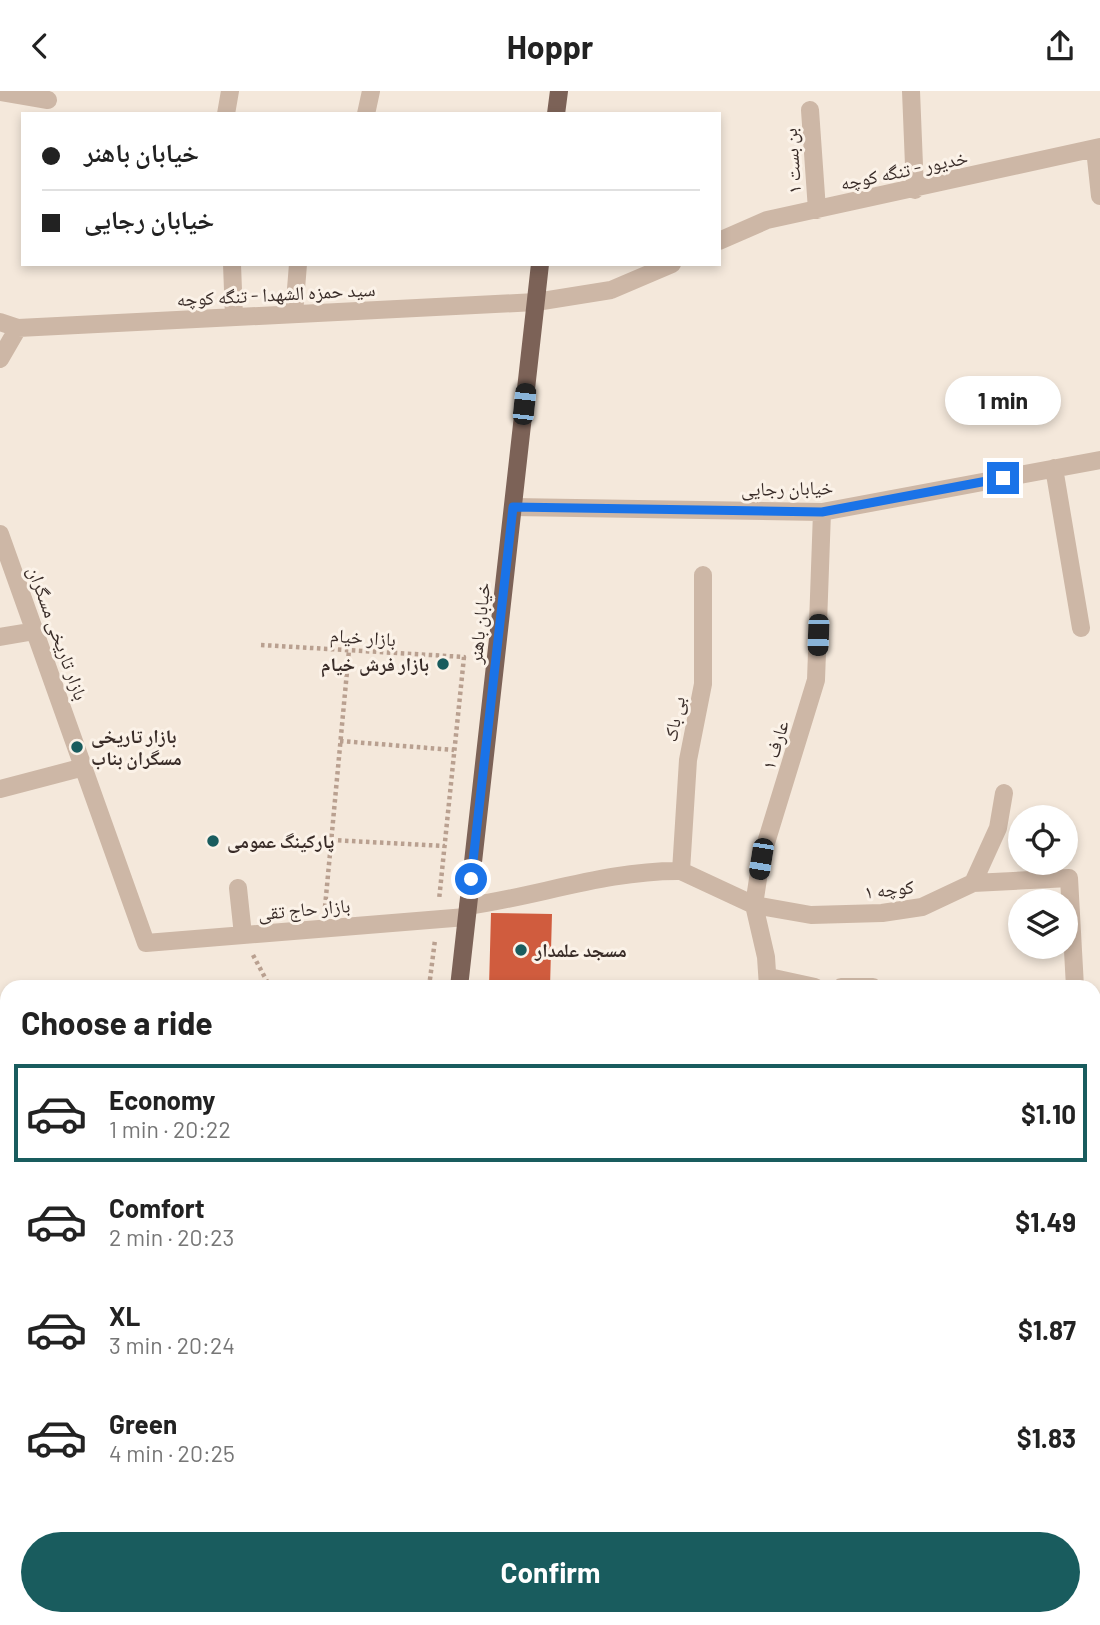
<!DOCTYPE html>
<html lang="en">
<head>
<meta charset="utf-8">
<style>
	body { margin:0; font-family:Barlow,"Noto Naskh Arabic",sans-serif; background:#f6f6f6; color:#222; height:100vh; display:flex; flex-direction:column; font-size:26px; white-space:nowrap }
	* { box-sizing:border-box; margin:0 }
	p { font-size:23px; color:#767676 }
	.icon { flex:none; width:38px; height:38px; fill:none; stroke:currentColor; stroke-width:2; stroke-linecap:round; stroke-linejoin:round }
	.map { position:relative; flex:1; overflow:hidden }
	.panel { position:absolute; left:0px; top:889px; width:1101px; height:646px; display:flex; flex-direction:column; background:#fff; border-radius:21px 21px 0 0; box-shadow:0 4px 10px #0003 }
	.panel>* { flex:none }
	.top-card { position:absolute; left:21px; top:21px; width:700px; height:154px; border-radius:0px; box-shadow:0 4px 10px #0003; display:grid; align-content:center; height:154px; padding:0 21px; background:#fff }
	.controls { position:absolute; left:1008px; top:714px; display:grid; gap:14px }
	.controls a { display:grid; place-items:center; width:70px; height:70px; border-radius:50%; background:#fff; box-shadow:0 4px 10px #0003; font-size:35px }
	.end { position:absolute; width:32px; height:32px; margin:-16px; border:9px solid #1a73e8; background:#fff; box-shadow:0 0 0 4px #fff }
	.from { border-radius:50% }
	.bubble { position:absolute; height:49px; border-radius:24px; background:#fff; box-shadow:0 4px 10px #0003; font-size:23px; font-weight:700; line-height:49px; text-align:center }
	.car { position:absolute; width:21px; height:42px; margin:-21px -10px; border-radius:9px; box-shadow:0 0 5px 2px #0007; background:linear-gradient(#222 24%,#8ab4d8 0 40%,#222 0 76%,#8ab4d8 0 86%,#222 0) }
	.top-card b { display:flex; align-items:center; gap:24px; height:66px; font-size:26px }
	.top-card b+b { border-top:2px solid #e0e0e0 }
	.top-card i { width:18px; height:18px; background:#222 }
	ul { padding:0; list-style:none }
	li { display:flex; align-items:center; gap:21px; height:98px; margin:0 14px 10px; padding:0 7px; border:4px solid transparent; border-radius:0px }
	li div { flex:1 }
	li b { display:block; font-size:26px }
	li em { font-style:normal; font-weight:700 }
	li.selected { border-color:#195c5e }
	li>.icon { width:63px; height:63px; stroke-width:1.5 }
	h2 { padding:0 21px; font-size:32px; line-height:84px }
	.primary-button { display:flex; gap:14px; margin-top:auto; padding:14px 21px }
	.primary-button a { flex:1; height:80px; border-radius:42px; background:#195c5e; color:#fff; font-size:28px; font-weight:700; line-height:80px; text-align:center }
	header { display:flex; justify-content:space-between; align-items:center; height:91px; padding:0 21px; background:#fff; font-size:32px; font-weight:700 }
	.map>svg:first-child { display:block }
	.building { fill:#d05c3e }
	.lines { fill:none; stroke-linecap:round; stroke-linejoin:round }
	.path { stroke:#b9a090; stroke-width:4.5; stroke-dasharray:3.5 3.5; stroke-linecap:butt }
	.minor { stroke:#cdb7a6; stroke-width:18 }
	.major { stroke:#7c6257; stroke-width:18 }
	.route { stroke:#1a73e8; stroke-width:9 }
	.poi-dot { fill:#195c5e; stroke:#fbf2e8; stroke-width:2.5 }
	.labels { text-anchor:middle; stroke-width:6; stroke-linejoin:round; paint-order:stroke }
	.street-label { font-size:19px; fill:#392c28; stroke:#fbf2e8 }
	.poi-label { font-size:19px; font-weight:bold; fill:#392c28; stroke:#fbf2e8; text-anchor:start }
</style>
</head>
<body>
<header><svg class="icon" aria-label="back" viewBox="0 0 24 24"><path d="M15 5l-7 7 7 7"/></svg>Hoppr<svg class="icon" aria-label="share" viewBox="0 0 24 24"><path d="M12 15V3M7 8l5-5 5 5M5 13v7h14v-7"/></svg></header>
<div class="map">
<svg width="1100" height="1534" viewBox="0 0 1100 1534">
	<rect width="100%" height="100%" fill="#f4e8db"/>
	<path class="building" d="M491,822L552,823L550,896H489Z
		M425,1528H1035V1534H425Z"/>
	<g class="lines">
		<path class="path" d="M261,554L464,566L439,809
			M340,650L454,659
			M331,749L445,755
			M325,816L349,559
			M253,864L270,896
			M429,896L435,849
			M41,1528L107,1534
			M281,1528L303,1534
			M764,1528L766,1534
			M15,1534L16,1528
			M139,1534V1528
			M356,1534L357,1528
			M416,1534L417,1528
			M471,1534L474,1528
			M566,1534L569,1528
			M662,1534L665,1528"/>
		<path class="minor" d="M911,0L915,99
			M0,1L48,9
			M810,19L817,119
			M226,23L230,0
			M366,23L371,0
			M1095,58L1100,105
			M719,150L767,129L1100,56
			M232,173L234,226
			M294,223L298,173
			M0,231L18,237L536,211L611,199L672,173
			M0,268L18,237
			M1054,377L1081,537
			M513,416L822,421L1100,369
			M0,443L146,852L466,826
			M703,484V593L688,669L681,780L754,814L811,824L882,822L922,816L973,792L998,737L1004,702
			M0,546L35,540
			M0,698L84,676
			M973,792L1069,787L1075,896
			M238,797L243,844
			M468,815C539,805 609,779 681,780
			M769,886L815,896
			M768,896L766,866L754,814L761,768L816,589L822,421
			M841,896H873
			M0,1361L7,1359
			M0,1429L7,1431
			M1094,1447L1100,1446
			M1038,1528L1039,1534"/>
		<path class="major" d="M556,23L559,0
			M459,896L540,173
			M386,1534L387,1528"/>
	</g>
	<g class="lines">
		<path class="route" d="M471,788L513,416L822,421L1003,387"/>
	</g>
	<g class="poi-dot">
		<circle cx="443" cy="573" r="7"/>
		<circle cx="77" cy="656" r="7"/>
		<circle cx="213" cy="750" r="7"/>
		<circle cx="521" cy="859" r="7"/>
	</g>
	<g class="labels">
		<g class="street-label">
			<text transform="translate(792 70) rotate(-94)" y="7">بن بست ۱</text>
			<text transform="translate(904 79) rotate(-12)" y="7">خدیور - تنگه کوچه</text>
			<text transform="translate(276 203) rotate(-3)" y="7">سید حمزه الشهدا - تنگه کوچه</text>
			<text transform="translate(787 397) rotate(-1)" y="7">خیابان رجایی</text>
			<text transform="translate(479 532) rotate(-84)" y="7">خیابان باهنر</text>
			<text transform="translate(58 542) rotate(70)" y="7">بازار تاریخی مسگران</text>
			<text transform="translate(363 546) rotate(4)" y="7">بازار خیام</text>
			<text transform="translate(674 628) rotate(-79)" y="7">بی باک</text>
			<text transform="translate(775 654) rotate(-73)" y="7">عارف ۱</text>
			<text transform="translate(889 798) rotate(-7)" y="7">کوچه ۱</text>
			<text transform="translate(304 818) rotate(-5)" y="7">بازار حاج تقی</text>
		</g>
		<g class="poi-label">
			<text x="429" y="580" text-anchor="end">بازار فرش خیام</text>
			<text x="91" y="652">بازار تاریخی<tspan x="91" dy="22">مسگران بناب</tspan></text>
			<text x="227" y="757">پارکینگ عمومی</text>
			<text x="535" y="866">مسجد علمدار</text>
		</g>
	</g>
</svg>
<div class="controls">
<a><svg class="icon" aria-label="locate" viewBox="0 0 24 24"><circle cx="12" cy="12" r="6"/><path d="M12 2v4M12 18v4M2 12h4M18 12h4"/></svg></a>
<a><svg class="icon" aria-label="layers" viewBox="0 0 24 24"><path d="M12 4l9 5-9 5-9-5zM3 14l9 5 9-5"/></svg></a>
</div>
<i class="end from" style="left:471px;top:788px"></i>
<i class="end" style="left:1003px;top:387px"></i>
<div class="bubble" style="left:945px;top:285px;width:116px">1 min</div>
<i class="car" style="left:524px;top:313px;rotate:6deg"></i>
<i class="car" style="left:818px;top:544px;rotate:182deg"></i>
<i class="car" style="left:761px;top:768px;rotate:189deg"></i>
<div class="top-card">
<b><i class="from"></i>خیابان باهنر</b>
<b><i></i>خیابان رجایی</b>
</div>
<section class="panel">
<h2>Choose a ride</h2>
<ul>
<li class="selected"><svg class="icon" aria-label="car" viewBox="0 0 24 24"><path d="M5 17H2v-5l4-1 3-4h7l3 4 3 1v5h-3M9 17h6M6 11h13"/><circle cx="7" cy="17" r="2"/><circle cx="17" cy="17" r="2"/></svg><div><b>Economy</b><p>1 min · 20:22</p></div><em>$1.10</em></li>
<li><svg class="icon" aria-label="car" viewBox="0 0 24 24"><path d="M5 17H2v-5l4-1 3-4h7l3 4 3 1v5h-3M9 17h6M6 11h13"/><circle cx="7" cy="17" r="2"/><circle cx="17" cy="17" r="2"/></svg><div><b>Comfort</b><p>2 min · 20:23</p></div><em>$1.49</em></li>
<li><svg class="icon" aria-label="car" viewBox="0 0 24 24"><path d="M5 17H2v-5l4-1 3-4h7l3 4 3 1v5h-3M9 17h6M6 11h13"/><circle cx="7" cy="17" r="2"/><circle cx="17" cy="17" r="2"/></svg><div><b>XL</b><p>3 min · 20:24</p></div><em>$1.87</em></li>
<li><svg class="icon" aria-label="car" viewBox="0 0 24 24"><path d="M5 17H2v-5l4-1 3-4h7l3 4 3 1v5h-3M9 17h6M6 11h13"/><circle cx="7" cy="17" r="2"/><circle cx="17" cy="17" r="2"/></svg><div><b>Green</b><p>4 min · 20:25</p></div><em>$1.83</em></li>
</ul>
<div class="primary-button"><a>Confirm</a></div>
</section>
</div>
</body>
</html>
